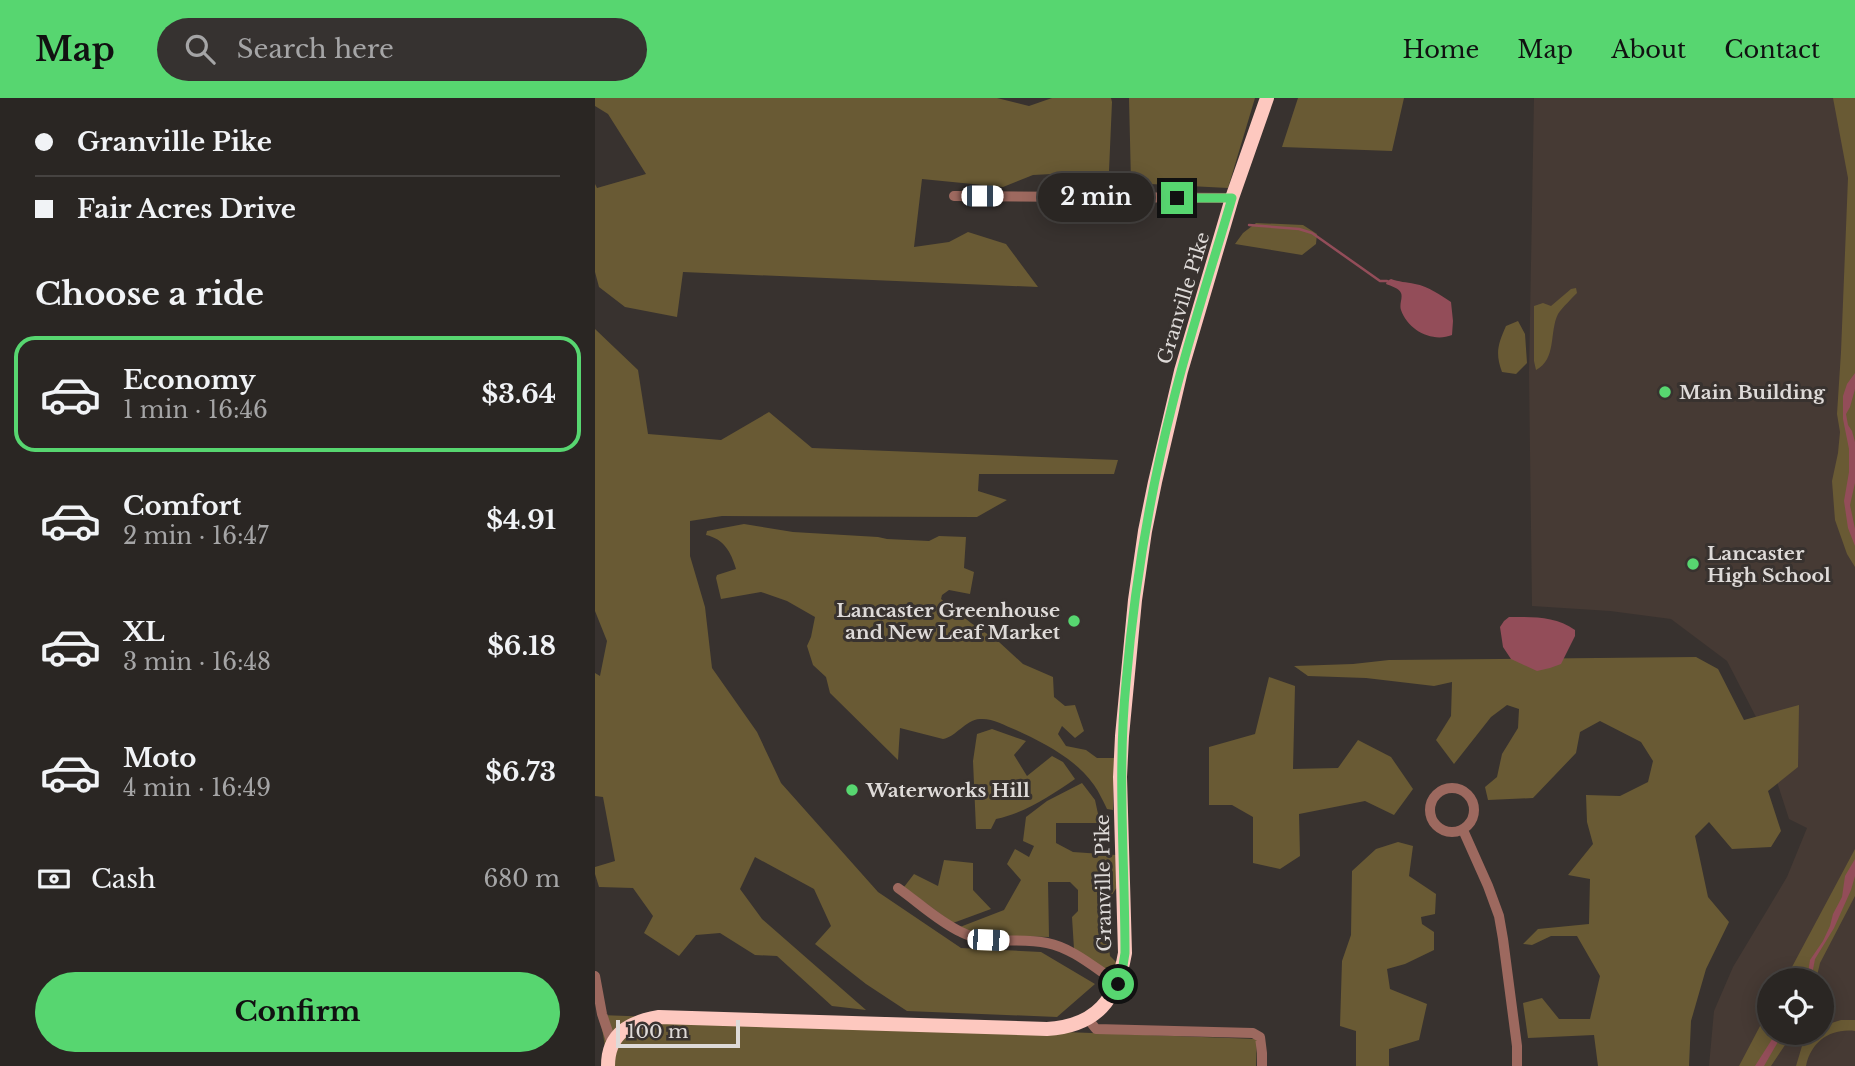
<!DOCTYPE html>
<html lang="en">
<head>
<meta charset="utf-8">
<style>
	body { margin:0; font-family:"Libre Baskerville",serif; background:#363230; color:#f1f3f6; height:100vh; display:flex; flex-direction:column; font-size:26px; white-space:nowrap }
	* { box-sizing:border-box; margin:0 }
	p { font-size:23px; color:#a5a5a6 }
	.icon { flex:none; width:38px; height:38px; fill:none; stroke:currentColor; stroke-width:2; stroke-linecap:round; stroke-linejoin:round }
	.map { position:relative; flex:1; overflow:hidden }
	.drawer { display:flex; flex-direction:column; background:#2a2623; width:595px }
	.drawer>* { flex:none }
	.banner { display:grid; align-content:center; height:154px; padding:0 35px; background:#2a2623 }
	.fabs { position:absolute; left:1162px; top:870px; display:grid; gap:14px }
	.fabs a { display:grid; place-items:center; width:77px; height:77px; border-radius:50%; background:#2a2623; box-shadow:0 4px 18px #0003,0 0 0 2px #464341; font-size:35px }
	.scale { position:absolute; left:21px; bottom:18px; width:124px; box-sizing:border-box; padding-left:7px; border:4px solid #dedad8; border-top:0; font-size:19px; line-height:24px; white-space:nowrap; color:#dedad8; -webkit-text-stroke:5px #38322f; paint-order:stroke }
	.end { position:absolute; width:32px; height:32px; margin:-16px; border:9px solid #57d670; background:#111; box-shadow:0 0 0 4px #111 }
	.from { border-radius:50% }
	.bubble { position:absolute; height:49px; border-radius:24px; background:#2a2623; box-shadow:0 4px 18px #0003,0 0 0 2px #464341; font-size:23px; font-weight:700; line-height:49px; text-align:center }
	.car { position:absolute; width:21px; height:42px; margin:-21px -10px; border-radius:9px; box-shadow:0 0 5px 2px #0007; background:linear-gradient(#fff 24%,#345 0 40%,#fff 0 76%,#345 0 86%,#fff 0) }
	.banner b { display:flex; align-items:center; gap:24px; height:66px; font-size:26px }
	.banner b+b { border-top:2px solid #464341 }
	.banner i { width:18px; height:18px; background:#f1f3f6 }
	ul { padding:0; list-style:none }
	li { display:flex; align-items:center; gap:21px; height:116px; margin:0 14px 10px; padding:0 21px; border:4px solid transparent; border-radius:21px }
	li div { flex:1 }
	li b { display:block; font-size:26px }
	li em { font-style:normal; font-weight:700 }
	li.selected { border-color:#57d670 }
	li>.icon { width:63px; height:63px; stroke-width:1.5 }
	h2 { padding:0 35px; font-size:32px; line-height:84px }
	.pay { display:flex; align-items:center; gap:18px; height:77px; padding:0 35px; font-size:26px }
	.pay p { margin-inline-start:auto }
	.cta { display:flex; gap:14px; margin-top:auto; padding:14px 35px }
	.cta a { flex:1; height:80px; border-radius:42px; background:#57d670; color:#111; font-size:28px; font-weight:700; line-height:80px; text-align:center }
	header { display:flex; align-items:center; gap:42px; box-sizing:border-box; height:98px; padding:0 35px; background:#57d670; color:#111 }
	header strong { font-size:33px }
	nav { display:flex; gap:38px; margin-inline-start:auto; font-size:24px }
	.search { width:490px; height:63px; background:#363230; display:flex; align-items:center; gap:18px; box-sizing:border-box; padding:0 24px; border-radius:38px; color:#a5a5a6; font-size:26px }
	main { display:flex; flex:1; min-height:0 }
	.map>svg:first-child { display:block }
	.built { fill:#463a34; fill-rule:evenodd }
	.green { fill:#695a34 }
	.water { fill:#934d59 }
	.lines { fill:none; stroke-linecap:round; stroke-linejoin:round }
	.stream { stroke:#934d59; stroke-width:2.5 }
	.minor { stroke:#9d695f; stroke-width:10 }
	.highway { stroke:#fdc8bf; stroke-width:14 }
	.route { stroke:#57d670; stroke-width:9 }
	.poi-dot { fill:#57d670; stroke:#38322f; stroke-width:2.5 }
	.labels { text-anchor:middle; stroke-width:6; stroke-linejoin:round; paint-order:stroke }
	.street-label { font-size:19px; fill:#dedad8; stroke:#38322f }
	.poi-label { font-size:19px; font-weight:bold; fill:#dedad8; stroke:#38322f; text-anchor:start }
</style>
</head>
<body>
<header>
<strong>Map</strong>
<div class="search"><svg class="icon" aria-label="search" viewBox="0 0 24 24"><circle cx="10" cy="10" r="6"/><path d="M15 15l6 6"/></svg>Search here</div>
<nav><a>Home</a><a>Map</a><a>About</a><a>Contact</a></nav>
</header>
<main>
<section class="drawer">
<div class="banner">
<b><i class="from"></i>Granville Pike</b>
<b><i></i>Fair Acres Drive</b>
</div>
<h2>Choose a ride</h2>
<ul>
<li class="selected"><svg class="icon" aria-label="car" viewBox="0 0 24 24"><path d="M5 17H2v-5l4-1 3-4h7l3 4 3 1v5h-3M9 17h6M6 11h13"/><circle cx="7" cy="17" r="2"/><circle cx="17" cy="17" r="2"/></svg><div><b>Economy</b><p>1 min · 16:46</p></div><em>$3.64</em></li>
<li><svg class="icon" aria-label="car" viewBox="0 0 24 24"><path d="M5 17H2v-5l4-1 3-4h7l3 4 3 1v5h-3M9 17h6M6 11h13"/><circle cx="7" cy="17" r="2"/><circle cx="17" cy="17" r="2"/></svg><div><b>Comfort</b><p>2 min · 16:47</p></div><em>$4.91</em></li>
<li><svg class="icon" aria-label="car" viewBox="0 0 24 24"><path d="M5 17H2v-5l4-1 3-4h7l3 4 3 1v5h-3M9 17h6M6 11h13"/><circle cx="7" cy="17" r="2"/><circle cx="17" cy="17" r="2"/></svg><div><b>XL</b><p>3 min · 16:48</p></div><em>$6.18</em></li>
<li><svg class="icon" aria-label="car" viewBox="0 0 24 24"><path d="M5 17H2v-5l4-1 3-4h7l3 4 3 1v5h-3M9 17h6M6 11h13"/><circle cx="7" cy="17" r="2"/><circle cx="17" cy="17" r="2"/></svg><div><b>Moto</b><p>4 min · 16:49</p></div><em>$6.73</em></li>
</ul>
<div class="pay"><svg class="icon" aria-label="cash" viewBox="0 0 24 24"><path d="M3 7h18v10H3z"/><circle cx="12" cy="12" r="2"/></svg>Cash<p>680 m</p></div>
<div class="cta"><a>Confirm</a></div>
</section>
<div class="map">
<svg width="1260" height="968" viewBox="0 0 1260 968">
	<rect width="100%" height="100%" fill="#38322f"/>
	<path class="built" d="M939,0H1247L1258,60L1260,425V968H1114L1119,913L1138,869L1192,779L1212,730L1194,721L1161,619L1132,563L1076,521L1015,513L937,508L934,275ZM1174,882H1227V934H1174Z"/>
	<path class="green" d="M0,0H402L434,8L457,0H516L517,4L514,73L438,77L408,89L327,81L319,149L354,144L373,134L411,146L443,189L88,174L82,219L30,209L4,189L0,174V86L2,90L51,76L13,16L0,8Z
		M534,0H660L633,90L536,85Z
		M703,0H809L797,53L687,49Z
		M1238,0H1260V469L1252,456L1240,422L1237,383L1243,355L1245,334L1242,316L1246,254L1253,80Z
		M661,125L708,127L722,136L721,146L707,157L640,146L648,135Z
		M981,190L982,195C976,201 968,209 963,216C954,234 962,261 941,272L939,263V208L948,205L956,208L976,191Z
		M923,223L930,236L932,265L921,276L907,274C900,255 903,246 911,228Z
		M0,231L43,272L53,336L126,342L174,314L217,350L523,362L519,376H384L383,393L412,402L382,419L127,418L95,423V458L110,509L117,570L162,634L186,685L283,794L366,850L446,854L500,886L462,919L312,913L271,886L220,846L236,828L219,791L160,759L145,791L167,821L271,912L237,908L182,858L160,857L125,835L101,837L84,858L49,835L58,818L38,790L4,789L0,776V769L20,763L8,699L0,698V575L5,578L12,543L0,513Z
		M149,426L198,434L283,439L292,441L334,443L344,438L371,439L369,470L379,474L375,496L354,492L347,497L346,501L376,525L404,544L428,566L458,579L459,599L470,608L480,607L489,633L480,640L467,628L463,636L471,648L491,652L502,660H519L518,712L512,711C508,703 504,694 499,687C481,661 449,645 421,632C409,627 397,620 385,621C370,622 361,639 348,641L305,630L303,662L235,595L231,579L218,567L212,548L216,539L220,519L192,503L166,494L126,501L121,480L122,477L141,471C136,454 129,441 111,437L112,433Z
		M1101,559L1123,571L1149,622L1204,607L1203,669L1173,693L1186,733L1176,749L1137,751L1114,724L1100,738L1113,799L1134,824L1111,871L1096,923L1094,968H1003L999,937L933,940L928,905L947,900L964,921H995L1005,878L982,838H956L937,847L928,846L943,831L994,826L995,781L973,777L998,746L992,724L991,697L1025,698L1053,684L1058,663L1046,644L1005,623L985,634L981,655L938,700L893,702L890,689L902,679L907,656L923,630L924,611L912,607L896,619L859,666L841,642L856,618L857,584L839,588L771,580L713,578L699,568L758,566L794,562Z
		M674,579L700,588L698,671L743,670L763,642L796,659L818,691L799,717L770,703L704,716L705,758L685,771L658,765V719L637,707H614V649L660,636Z
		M397,631L431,643L419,657L432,678L457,658L468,664L480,681C455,698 432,714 401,721L396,731H381L378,663L382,636Z
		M487,685L500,702L505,725H461V745L478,754L521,757L522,789L513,803L511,828L515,858L523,866L516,878L479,851L477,819L483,813V792L475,784H453L454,839L381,837L365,829L409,812L426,782L412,766L420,751L434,759L439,748L428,743L431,719L452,703Z
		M803,744L818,748L814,778L841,796L840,816L826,819L827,826L839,834V852L810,866L792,871L795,891L832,906L824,942L794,951V968H761V933L745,928L747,863L756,837L757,773L781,751Z
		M1260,751V798L1225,865L1221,882H1190Z
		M349,762L378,765V792L396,811L358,825L309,789L319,776L343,788Z
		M1174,911V934L1198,935L1176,968H1144Z
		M5,917L662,941L661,968H13Z
		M1246,922H1260V933C1235,930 1216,944 1211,968H1201L1207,948L1217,935L1227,934V928Z"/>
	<path class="water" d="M796,181C804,184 811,184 820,186C833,188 845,197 856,204L858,223L857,237C837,245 813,232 806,212C804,206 808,200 806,195C804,190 796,188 791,186L792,183Z
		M1260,275V291L1255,309L1251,316L1253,327L1257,333L1260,344V385L1255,407L1260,431V448L1253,430L1249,403L1254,374V351L1248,321V298L1252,286Z
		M914,519C938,519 960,518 980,532V538L966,566L955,570L942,573L916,561L908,549L905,529L909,523Z
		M1260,761V778L1256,792L1239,830L1220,861L1216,882H1212L1215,862L1228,843L1235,828L1238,816L1247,799L1250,778Z
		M1181,935H1188L1169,968H1160Z"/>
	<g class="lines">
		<path class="stream" d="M654,127L704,131L717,135L785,183H792"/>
		<path class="minor" d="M359,98L637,100
			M835 712a22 22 0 1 1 44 0a22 22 0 1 1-44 0Z
			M868,732L893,788L904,818L908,841L922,948V968
			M303,790C323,804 344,824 366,834C393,848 423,839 452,845C478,850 501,871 523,885
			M0,878L7,916L17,946
			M493,921L501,931L658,935L665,939L667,955V968"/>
		<path class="highway" d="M13,968C13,935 35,924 64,919L452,931C502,928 522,901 530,855L525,679L527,638L540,502L550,433L560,384L586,273L637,100L672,0"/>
	</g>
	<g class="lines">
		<path class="route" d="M523,886L527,874L530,855C530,764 522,676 531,585C539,492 554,399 577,308C594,238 617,169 637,100H582"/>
	</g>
	<g class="poi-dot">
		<circle cx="1070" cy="294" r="7"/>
		<circle cx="1098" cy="466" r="7"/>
		<circle cx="479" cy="523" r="7"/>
		<circle cx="257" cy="692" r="7"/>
	</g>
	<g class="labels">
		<g class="street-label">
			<text transform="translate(588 200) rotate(-73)" y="7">Granville Pike</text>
			<text transform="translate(508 785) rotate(-91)" y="7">Granville Pike</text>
		</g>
		<g class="poi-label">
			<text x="1084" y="301">Main Building</text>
			<text x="1112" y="462">Lancaster<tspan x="1112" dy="22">High School</tspan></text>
			<text x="465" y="519" text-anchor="end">Lancaster Greenhouse<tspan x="465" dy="22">and New Leaf Market</tspan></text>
			<text x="271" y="699">Waterworks Hill</text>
		</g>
	</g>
</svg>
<div class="fabs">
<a><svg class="icon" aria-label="locate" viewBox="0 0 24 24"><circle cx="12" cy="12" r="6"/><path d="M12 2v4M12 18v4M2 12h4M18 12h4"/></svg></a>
</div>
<div class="scale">100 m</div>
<i class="end from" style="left:523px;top:886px"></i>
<i class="end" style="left:582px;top:100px"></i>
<div class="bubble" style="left:443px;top:75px;width:116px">2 min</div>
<i class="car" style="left:387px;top:98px;rotate:90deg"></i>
<i class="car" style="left:393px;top:842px;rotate:92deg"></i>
</div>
</main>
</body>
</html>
